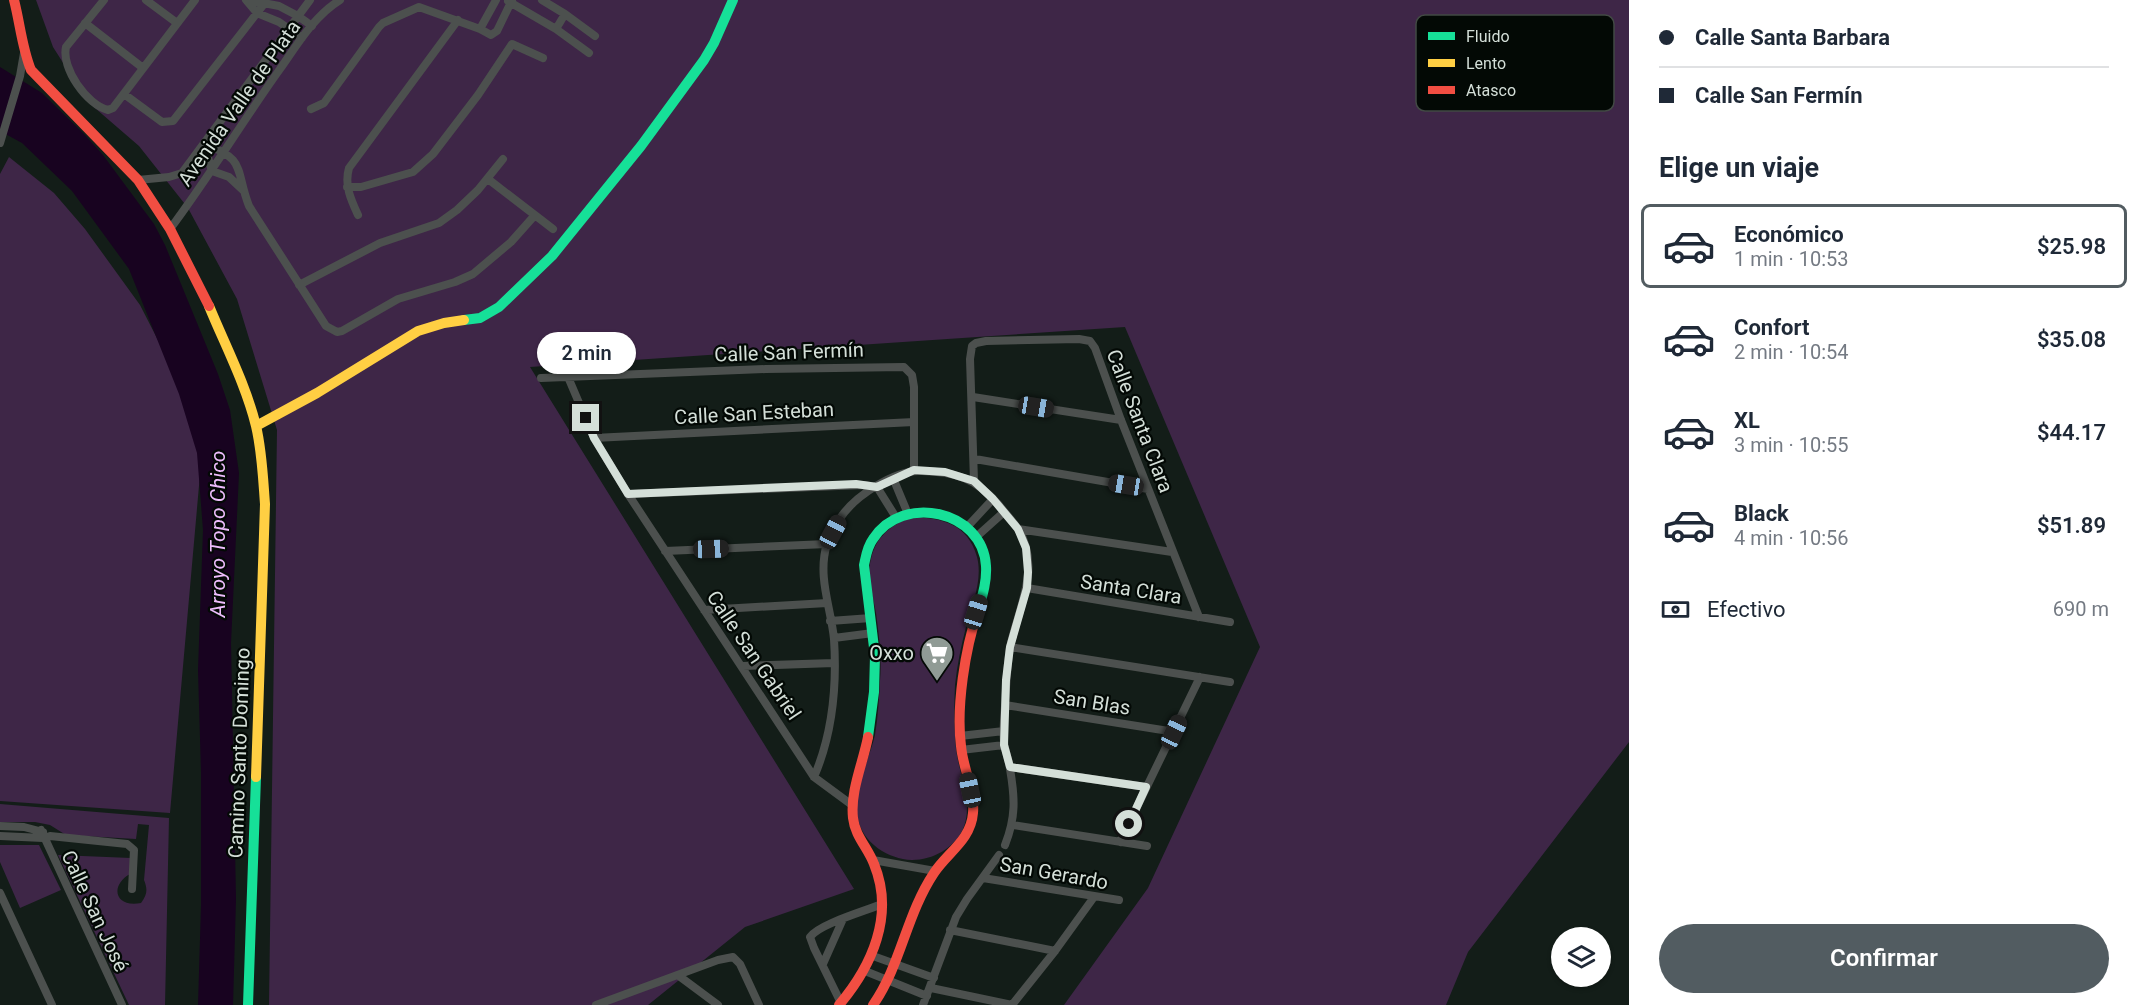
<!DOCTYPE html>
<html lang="es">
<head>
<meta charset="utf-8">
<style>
	body { margin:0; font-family:Roboto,sans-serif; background:#f6f6f7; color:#1f2937; height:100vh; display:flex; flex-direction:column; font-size:22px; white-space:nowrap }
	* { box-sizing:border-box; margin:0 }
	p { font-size:20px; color:#747a83 }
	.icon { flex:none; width:33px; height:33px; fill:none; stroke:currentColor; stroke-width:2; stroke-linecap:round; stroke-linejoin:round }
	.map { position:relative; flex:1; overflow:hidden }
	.sheet { display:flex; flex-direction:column; background:#fff; width:510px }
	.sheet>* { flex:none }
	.top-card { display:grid; align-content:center; height:132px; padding:0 30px; background:#fff }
	.controls { position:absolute; left:1551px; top:927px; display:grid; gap:12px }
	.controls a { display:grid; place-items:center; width:60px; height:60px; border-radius:50%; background:#fff; box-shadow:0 2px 4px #0004; font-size:30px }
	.end { position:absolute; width:27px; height:27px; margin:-14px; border:8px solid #d4dfd8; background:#111; box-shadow:0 0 0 3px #111 }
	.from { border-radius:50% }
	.bubble { position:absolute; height:42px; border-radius:21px; background:#fff; box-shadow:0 2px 4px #0004; font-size:20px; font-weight:600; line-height:42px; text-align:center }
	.car { position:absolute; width:18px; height:36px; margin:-18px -9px; border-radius:8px; box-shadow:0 0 4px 2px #0007; background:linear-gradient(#222 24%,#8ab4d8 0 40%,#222 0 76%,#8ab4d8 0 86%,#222 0) }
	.top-card b { display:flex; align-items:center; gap:21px; height:57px; font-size:22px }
	.top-card b+b { border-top:2px solid #e0e1e3 }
	.top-card i { width:15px; height:15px; background:#1f2937 }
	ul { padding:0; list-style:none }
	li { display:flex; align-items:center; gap:18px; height:84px; margin:0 12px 9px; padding:0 18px; border:3px solid transparent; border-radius:9px }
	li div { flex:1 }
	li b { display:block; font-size:22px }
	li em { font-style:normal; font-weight:600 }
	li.on { border-color:#525c61 }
	li>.icon { width:54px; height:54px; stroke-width:1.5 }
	h2 { padding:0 30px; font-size:27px; line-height:72px }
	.pay { display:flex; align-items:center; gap:15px; height:66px; padding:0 30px; font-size:22px }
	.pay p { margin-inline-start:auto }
	.button { display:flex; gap:12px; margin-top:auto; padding:12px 30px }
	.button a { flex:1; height:69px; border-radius:36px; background:#525c61; color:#fff; font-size:24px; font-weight:600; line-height:69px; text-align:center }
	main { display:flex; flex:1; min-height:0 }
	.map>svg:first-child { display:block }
	.green { fill:#3e2647 }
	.water { fill:#180320 }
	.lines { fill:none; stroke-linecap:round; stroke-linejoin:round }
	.street { stroke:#4c504e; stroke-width:8 }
	.fast { stroke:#16e098; stroke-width:10 }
	.slow { stroke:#ffcf43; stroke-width:10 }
	.jam { stroke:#f24e42; stroke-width:10 }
	.route { stroke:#d4dfd8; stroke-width:8 }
	.labels { text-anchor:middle; stroke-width:4.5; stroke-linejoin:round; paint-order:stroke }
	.street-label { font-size:20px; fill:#d4dfd8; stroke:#030905 }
	.poi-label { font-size:20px; fill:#d4dfd8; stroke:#030905; text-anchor:end }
	.water-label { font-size:21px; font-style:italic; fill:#edbcfc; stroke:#030905 }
	.key { fill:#030905; stroke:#424944; stroke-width:1.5 }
	.key-label { font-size:16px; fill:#d4dfd8 }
</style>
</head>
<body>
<main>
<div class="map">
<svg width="1629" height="1005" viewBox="0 0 1629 1005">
	<rect width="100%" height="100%" fill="#131d18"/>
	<path class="green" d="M36,0H1629V742L1468,952L1446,1005H1064L1148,888L1260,647L1125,327L530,367L854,889L745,927L648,1005H269L277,430L237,299L188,208L139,146L88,102L53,47Z
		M9,157L54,193L85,229L140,305L183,389L202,452L170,813L0,801V174Z
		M913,517C942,518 968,524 977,557C983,580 972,604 966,627C961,646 957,666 955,685C954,706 954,728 956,749C959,775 974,803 963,829C954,848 933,860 912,860C888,859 863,843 858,819C851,792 869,761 875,735C878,717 879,699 880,681C882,658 879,635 876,613C873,595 866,578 871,559C876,536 892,524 913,517Z
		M0,804L169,818L165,1005H129L58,855L131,858L130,874C110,885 114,908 141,903C147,895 148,890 144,880L149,825L138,824L136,839L66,835L50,825L35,822H0Z
		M0,845H39L61,890L20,908L0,862Z"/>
	<path class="water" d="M0,67L42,93L83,133L103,155L154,224L165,245L218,374L230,410L239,473L231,643L236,899L233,1005H198L201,906V772L198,670L203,530L197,453L179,394L129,269L72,191L22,143L0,131Z"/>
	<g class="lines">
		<path class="street" d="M104,0L66,47C61,68 87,105 108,110L113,108L195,0
			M146,0L177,23
			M246,0L257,13L279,22L302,38
			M248,0L279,6L298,16L312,26
			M542,0L565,14L595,36
			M508,1L556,29L589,53
			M85,23L143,68
			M480,29L496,0
			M556,29L565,14
			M124,94L162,122L173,121L264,4
			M311,109L324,103L379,27L383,23L419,7L480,29L491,35L497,31L512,0
			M0,143L20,76L24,53
			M204,144C247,159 235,170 249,206L326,326L337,332L342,331L398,299L455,282L473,274L511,242L535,215
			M204,144L212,171L229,177L244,191
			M488,179L553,229
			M138,180L169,177L182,173L310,0
			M347,187H361L413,172L433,154L478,95L512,44L543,58
			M358,215C351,200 344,185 349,168L458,20
			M170,229C209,177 242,122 280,69C297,45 314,16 340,0
			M299,285L380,243L439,223L457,210L478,190L503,159
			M568,377L594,438L628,494L814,777L852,805
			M541,378L766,369L904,367L912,375L914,387V470
			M973,397L1121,420
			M594,438L914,422
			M975,459L1148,489
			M893,478L908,514
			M974,481L970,359L972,346L976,343L986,341L1079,339L1090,341L1095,348L1121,420L1199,617
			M628,494L864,485L877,487L897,519
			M967,527L993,499
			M1018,529L1172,552
			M975,538L1004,512
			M665,551L827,544
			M1027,588L1230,622
			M704,610L827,603
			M830,621L871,618
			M834,638L873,633
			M1010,647L1230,682
			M743,666L834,663
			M1005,705L1175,732
			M960,736L1004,731
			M961,750L1004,745
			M1010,767L1146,787
			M814,777C832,735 837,685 834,639C831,608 817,576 827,544C829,536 835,527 839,520C853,497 895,469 922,471C956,472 975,478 998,504C1004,512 1012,520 1018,529C1042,567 1018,609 1010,647C1007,666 1006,687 1005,706C1004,718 1003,731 1004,742C1005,751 1009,760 1010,769C1015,798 1016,817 1005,845
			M1013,825L1147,846
			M0,826L24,827L43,832
			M41,830L122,1005
			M0,836L43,838L50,836L127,844L134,850L132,889
			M1120,842L1200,677
			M873,860L935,871
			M983,878L1119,900
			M0,893L52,1005
			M950,930L1055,951
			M873,956L934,978
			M823,964L843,919
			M865,971L927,996
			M679,976L718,1005
			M931,988L1012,1005L1055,951L1094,897
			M841,1003L814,948L810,937C819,924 865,911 882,904
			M596,1005L718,960L733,957L740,964L759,1005
			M923,1005L956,917L967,899L999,855"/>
		<path class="fast" d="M464,320L480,318L499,307L552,256L641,146L704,60L714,43L733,0
			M868,737L874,692L875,656L864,565C866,556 867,547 873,539C902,493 983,510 986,566C987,582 982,597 978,611
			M248,1005L256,777"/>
		<path class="slow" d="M209,306C225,345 246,385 256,426C262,451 263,478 265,504L256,777
			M256,426L317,393L418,331L444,323L464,320"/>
		<path class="jam" d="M14,0C20,23 22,48 31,70L138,180L170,229L209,306
			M839,1005C872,966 895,915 874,864C868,848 855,836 853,818C850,791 863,763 868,737
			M873,1005C901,965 906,915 934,873C947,853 971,840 973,813C975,790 963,769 961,746C956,707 965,649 978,611"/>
	</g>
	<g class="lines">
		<path class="route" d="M586,418L594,438L628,494L856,484L877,487L914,470L945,472L974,481L993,499L1018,529L1026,548L1028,572L1027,588L1010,647L1006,680L1004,745L1010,767L1146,787L1129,824"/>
	</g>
	<defs>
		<g id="supermarket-pin" transform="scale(1.725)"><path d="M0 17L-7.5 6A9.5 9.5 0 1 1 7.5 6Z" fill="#909b95" stroke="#030905"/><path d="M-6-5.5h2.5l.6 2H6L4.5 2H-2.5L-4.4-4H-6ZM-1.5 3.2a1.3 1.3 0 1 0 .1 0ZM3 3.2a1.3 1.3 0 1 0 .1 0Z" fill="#fff"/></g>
	</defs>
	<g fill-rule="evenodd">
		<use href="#supermarket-pin" x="937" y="653"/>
	</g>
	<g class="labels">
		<g class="street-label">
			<text transform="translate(239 103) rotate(-55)" y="7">Avenida Valle de Plata</text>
			<text transform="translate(789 352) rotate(-2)" y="7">Calle San Fermín</text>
			<text transform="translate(754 413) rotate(-3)" y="7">Calle San Esteban</text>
			<text transform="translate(1140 421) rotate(69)" y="7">Calle Santa Clara</text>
			<text transform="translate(1131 589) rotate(9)" y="7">Santa Clara</text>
			<text transform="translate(754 655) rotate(56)" y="7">Calle San Gabriel</text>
			<text transform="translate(1092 702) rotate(9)" y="7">San Blas</text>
			<text transform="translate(239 753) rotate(-88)" y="7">Camino Santo Domingo</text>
			<text transform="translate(1054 873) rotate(10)" y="7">San Gerardo</text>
			<text transform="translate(95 911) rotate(65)" y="7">Calle San José</text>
		</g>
		<g class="poi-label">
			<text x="914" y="660">Oxxo</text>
		</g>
		<g class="water-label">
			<text transform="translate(218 534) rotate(-90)" y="7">Arroyo Topo Chico</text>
		</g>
	</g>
	<rect x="1416" y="15" width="198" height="96" rx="9" class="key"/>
	<rect x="1428" y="32" width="27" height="8" fill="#16e098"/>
	<rect x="1428" y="59" width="27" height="8" fill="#ffcf43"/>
	<rect x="1428" y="86" width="27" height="8" fill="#f24e42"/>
	<g class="key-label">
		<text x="1466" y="42">Fluido</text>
		<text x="1466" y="69">Lento</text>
		<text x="1466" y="96">Atasco</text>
	</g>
</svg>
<div class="controls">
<a><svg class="icon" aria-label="layers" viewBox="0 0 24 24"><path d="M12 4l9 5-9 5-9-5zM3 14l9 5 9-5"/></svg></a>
</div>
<i class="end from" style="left:1129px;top:824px"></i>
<i class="end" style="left:586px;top:418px"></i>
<div class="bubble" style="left:537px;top:332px;width:99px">2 min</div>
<i class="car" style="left:1036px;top:407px;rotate:99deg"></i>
<i class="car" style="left:1126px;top:485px;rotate:279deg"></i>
<i class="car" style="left:833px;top:532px;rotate:28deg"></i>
<i class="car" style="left:711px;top:549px;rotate:88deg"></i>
<i class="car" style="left:976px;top:612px;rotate:17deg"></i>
<i class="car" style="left:1174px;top:732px;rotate:25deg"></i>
<i class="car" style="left:970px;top:790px;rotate:348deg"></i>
</div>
<section class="sheet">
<div class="top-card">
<b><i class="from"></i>Calle Santa Barbara</b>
<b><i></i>Calle San Fermín</b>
</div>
<h2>Elige un viaje</h2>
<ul>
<li class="on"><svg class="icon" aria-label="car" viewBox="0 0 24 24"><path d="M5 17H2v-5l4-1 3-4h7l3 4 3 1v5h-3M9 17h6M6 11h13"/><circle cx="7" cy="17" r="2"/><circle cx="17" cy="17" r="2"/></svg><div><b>Económico</b><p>1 min · 10:53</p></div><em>$25.98</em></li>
<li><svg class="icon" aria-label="car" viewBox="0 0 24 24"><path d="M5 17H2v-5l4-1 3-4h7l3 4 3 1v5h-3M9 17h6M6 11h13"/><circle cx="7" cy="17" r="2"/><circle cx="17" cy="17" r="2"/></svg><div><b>Confort</b><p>2 min · 10:54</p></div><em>$35.08</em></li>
<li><svg class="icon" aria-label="car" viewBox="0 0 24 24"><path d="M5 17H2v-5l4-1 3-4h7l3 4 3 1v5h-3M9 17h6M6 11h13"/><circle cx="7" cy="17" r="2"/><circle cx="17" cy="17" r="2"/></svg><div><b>XL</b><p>3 min · 10:55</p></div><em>$44.17</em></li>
<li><svg class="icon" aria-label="car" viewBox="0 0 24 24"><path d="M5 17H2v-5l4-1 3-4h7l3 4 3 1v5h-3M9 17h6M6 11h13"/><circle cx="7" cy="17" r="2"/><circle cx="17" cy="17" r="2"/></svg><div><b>Black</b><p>4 min · 10:56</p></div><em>$51.89</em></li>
</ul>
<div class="pay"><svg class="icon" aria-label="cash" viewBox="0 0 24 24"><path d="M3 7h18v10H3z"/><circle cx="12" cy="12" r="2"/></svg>Efectivo<p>690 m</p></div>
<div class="button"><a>Confirmar</a></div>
</section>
</main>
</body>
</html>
